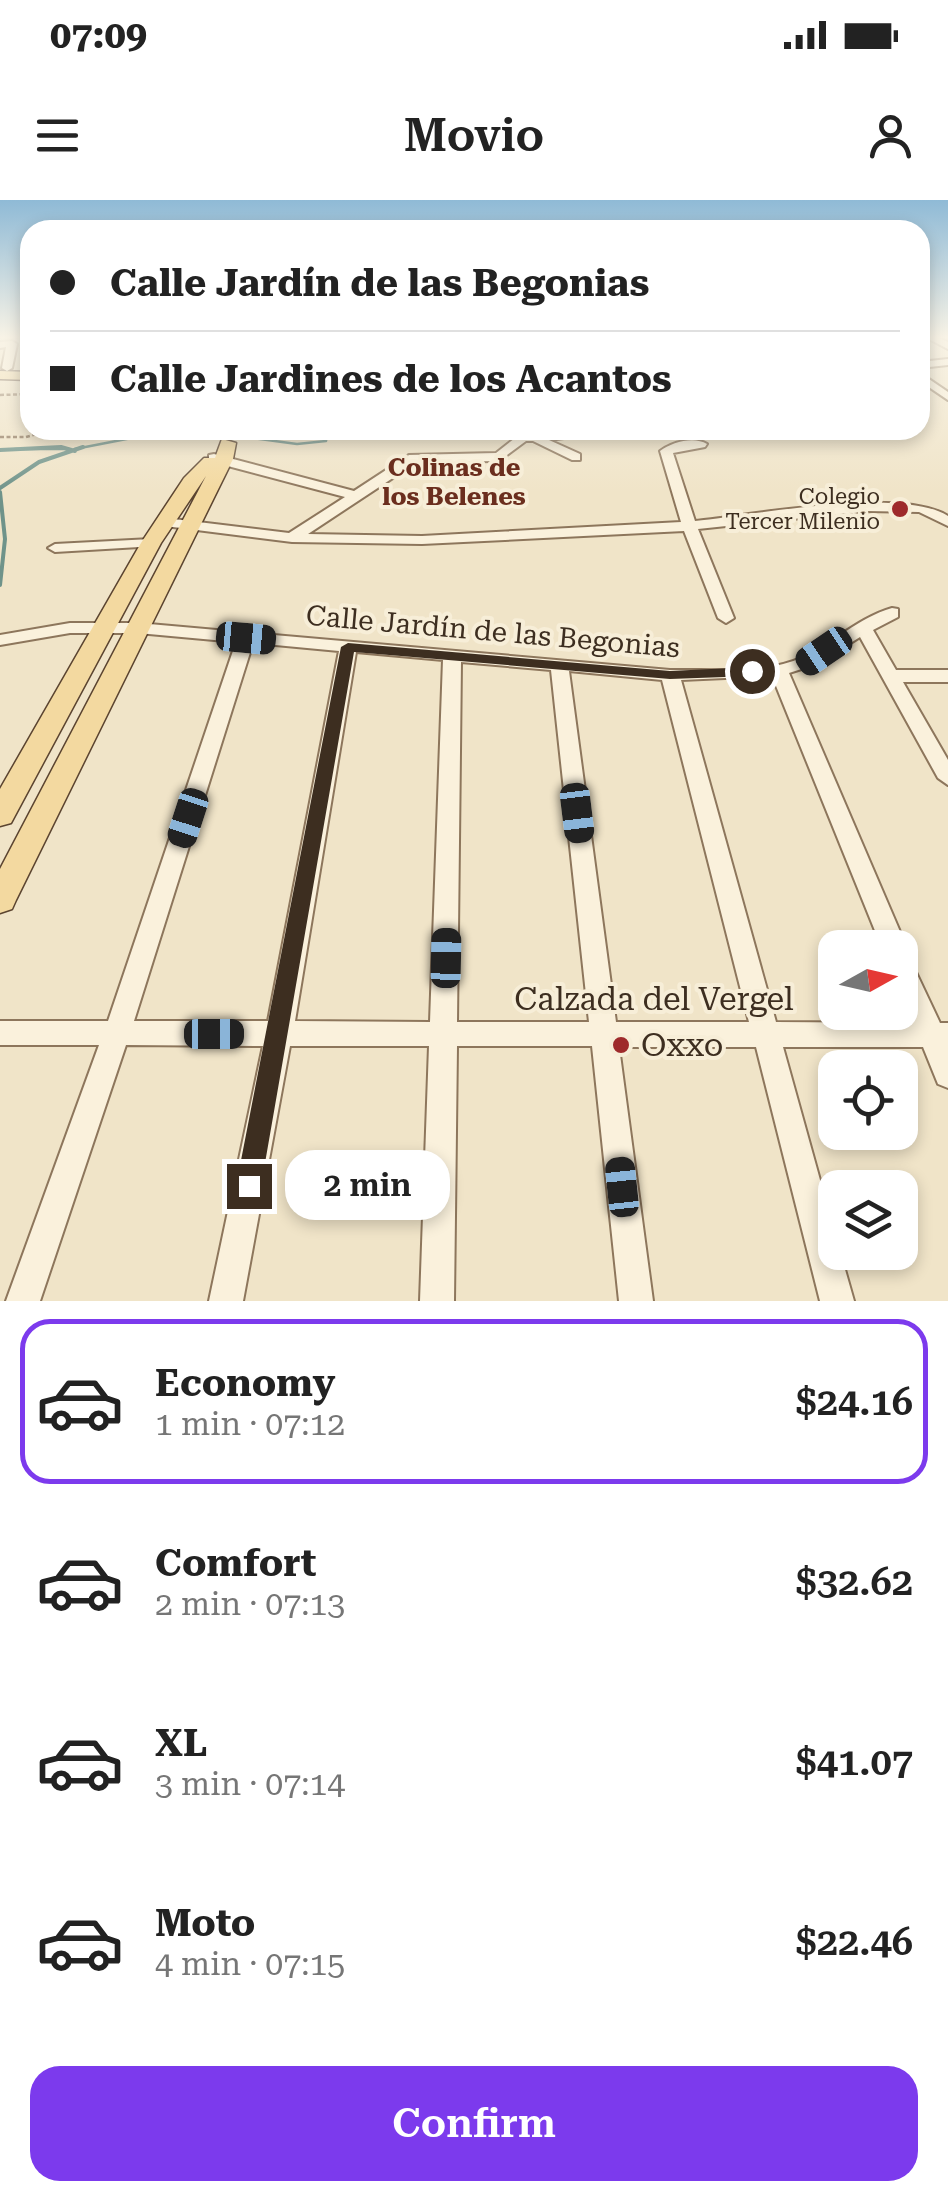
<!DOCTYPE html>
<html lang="en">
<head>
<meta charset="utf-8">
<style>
	body { margin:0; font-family:"Roboto Serif",serif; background:#f6f6f6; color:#222; height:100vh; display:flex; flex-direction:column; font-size:38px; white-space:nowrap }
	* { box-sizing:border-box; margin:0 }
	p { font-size:32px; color:#767676 }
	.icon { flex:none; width:55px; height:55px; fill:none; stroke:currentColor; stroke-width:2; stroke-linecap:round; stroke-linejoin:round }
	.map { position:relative; height:1101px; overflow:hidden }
	.side { display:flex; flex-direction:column; background:#fff; flex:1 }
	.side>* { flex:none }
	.top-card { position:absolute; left:20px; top:20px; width:910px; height:220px; border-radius:30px; box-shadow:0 5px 15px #0003; display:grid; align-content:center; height:220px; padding:0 30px; background:#fff }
	.needle { width:65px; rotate:82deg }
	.buttons { position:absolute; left:818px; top:730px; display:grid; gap:20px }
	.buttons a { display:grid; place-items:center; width:100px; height:100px; border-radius:20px; background:#fff; box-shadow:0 5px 15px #0003; font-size:50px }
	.end { position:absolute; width:45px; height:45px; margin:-22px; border:12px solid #3d2e20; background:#fff; box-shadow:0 0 0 5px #fff }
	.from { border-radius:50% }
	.bubble { position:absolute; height:70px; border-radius:30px; background:#fff; box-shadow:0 5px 15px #0003; font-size:32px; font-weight:600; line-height:70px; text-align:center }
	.car { position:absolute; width:30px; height:60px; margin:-30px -15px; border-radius:12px; box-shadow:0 0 8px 2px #0007; background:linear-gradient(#222 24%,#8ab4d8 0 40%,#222 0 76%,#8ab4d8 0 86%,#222 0) }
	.top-card b { display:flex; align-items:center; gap:35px; height:95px; font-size:38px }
	.top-card b+b { border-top:2px solid #e0e0e0 }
	.top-card i { width:25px; height:25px; background:#222 }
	ul { padding:18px 0 0; list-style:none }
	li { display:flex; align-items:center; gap:30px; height:165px; margin:0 20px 15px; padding:0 10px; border:5px solid transparent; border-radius:30px }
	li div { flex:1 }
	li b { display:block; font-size:38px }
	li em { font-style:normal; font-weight:600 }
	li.active { border-color:#7c3aed }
	li>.icon { width:90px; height:90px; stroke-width:1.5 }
	.button { display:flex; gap:20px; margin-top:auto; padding:20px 30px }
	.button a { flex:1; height:115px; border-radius:30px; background:#7c3aed; color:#fff; font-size:40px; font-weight:600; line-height:115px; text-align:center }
	.status { display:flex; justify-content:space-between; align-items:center; height:70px; padding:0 50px; background:#fff; direction:ltr }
	.status svg { height:28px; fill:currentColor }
	header { display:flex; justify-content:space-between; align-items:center; height:130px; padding:0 30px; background:#fff; font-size:45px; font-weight:600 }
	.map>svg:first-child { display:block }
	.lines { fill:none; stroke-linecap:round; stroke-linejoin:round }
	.stream-far1 { stroke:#6f938a; stroke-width:2.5 }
	.stream { stroke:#6f938a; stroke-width:4 }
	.minor-casing { stroke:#8d765c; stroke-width:4 }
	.major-casing { stroke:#5b4430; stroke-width:3 }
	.path { stroke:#8d765c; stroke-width:2.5; stroke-dasharray:4 2.5; stroke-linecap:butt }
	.minor { fill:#faf1dc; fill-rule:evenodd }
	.major { fill:#f3d9a0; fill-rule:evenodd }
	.route { fill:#3d2e20 }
	.poi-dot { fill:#9e2a2b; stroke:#f7eed8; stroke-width:4 }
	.labels { text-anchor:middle; stroke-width:8; stroke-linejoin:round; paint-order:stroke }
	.far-poi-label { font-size:22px; fill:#3d2e20; stroke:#f7eed8; text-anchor:end }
	.far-neighbourhood-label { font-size:25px; font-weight:bold; fill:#6b2e1e; stroke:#f7eed8 }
	.street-label { font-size:28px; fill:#3d2e20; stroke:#f7eed8 }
	.near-street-label { font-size:32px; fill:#3d2e20; stroke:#f7eed8 }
	.near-poi-label { font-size:32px; fill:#3d2e20; stroke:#f7eed8; text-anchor:start }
</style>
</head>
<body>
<div class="status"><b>07:09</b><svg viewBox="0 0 49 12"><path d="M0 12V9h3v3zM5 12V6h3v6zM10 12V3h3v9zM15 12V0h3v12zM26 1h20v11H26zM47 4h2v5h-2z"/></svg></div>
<header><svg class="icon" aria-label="menu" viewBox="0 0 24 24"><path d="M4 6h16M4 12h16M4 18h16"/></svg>Movio<svg class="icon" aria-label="person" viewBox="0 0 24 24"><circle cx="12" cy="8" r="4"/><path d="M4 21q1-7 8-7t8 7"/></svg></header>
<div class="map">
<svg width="948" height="1101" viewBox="0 0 948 1101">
	<rect width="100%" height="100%" fill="#f0e4c8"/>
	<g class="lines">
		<path class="stream-far1" d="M245,237L297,244L326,241L328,230
			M15,249H69
			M75,249L142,236L190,235"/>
		<path class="stream" d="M0,250L61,247L75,251
			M0,288L39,262L83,247
			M0,292L5,339L0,385"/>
		<g class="minor-casing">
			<path id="minor" d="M927,138H939L948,142V149Z
				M12,141L17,144L12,168L7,171L2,168L6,147L0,148V142Z
				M948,159V165L920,168V162Z
				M30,164V172L25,169Z
				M920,173L948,192V200L920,181Z
				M560,231L566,235L564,238L549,240L580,254V260H572L533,241H526L499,261L417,262L308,334L422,336L681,322L660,251C672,242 694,236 707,244L705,247L673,253L695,321C753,315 901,286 948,316V326L919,312L867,311L698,329L734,418L726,423L718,418L684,331L422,344L292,342L165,326L158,322L165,318L289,333L345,297L209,261V255L214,254L354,291L409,255L496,253L519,235Z
				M151,339L158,343L156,346L55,352L48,348L55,344Z
				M892,408L898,409V417L873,430L896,470H948V482H903L948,560V585L938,578L860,437L817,464L789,473L907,748L906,751L940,823H948V888L938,884L923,847H783L835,1034V1052H840L854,1101H820L756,847H619L653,1101H619L592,846H457L454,1101H420L429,846H290L243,1101H209L263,846L126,845L40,1101H6L99,845H0V821H108L236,442L138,433H70L0,445V435L70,423H138L670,470C713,469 764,475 803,457C835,442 858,418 892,408ZM253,443L339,451L268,821H134ZM356,452L443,460L430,822L295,821ZM461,462L551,470L589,822H457ZM569,471L662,480L749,822H616ZM772,476L882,748H900V791L913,823L776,822L681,480Z"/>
		</g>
		<g class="major-casing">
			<path id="major" d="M0,171L30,172V180L0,179Z
				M222,239L236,243L233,259L16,700L12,709L0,713V669L206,276L161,343L11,623L0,626V589L141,343L184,278L204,258H215Z"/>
		</g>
		<path class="path" d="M0,195L30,194
			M52,231L76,230
			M0,237H26L51,230"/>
		<use href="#minor" class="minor"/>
		<use href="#major" class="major"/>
	</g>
	<linearGradient id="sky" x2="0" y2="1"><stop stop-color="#8fbad6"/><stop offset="0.47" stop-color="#f8f3e6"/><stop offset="1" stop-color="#f8f3e6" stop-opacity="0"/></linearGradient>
	<rect width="948" height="292" fill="url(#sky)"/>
	<path class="route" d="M348,443L670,471L752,467L759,471L752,476L670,479L354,452L261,986L258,995L249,999L240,995L236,986L341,447Z"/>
	<g class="poi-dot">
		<circle cx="900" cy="309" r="10"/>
		<circle cx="621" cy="845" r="10"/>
	</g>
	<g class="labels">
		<g class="far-poi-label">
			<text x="880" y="304">Colegio<tspan x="880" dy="25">Tercer Milenio</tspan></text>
		</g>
		<g class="far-neighbourhood-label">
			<text x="454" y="276">Colinas de<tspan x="454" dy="29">los Belenes</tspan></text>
		</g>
		<g class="street-label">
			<text transform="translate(493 431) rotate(5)" y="10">Calle Jardín de las Begonias</text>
		</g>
		<g class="near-street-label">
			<text x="654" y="810">Calzada del Vergel</text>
		</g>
		<g class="near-poi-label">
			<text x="641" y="856">Oxxo</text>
		</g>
	</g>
</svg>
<div class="buttons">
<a><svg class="needle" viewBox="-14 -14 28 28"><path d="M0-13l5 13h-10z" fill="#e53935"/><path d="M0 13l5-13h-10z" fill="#767676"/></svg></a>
<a><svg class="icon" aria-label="locate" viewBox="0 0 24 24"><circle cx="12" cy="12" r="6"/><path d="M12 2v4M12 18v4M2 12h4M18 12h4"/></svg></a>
<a><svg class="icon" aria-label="layers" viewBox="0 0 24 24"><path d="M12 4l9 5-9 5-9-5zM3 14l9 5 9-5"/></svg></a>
</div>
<i class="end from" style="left:752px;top:471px"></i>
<i class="end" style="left:249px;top:986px"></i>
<div class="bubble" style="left:285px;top:950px;width:165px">2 min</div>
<i class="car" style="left:246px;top:438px;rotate:95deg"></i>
<i class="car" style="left:824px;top:451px;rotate:236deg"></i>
<i class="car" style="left:577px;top:613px;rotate:173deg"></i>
<i class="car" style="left:188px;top:618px;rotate:198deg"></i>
<i class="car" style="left:446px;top:758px;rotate:1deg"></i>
<i class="car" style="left:214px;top:834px;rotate:90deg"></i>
<i class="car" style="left:622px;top:987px;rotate:354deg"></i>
<div class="top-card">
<b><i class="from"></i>Calle Jardín de las Begonias</b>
<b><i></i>Calle Jardines de los Acantos</b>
</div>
</div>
<section class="side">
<ul>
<li class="active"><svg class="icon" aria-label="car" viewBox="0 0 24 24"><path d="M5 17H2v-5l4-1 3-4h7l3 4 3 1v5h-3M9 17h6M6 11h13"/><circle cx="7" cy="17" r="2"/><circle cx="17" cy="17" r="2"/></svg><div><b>Economy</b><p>1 min · 07:12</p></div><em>$24.16</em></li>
<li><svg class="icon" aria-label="car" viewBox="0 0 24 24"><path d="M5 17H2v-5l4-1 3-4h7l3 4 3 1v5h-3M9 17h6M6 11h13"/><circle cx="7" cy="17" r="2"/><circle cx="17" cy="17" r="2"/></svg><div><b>Comfort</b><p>2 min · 07:13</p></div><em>$32.62</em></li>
<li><svg class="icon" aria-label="car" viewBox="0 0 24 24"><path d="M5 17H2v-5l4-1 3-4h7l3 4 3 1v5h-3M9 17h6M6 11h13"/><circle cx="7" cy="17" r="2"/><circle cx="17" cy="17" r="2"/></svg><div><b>XL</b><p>3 min · 07:14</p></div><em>$41.07</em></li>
<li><svg class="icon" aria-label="car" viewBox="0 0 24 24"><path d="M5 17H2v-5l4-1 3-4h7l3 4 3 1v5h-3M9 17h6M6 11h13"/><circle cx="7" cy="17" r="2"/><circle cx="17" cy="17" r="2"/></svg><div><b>Moto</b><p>4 min · 07:15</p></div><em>$22.46</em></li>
</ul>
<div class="button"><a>Confirm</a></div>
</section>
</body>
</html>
